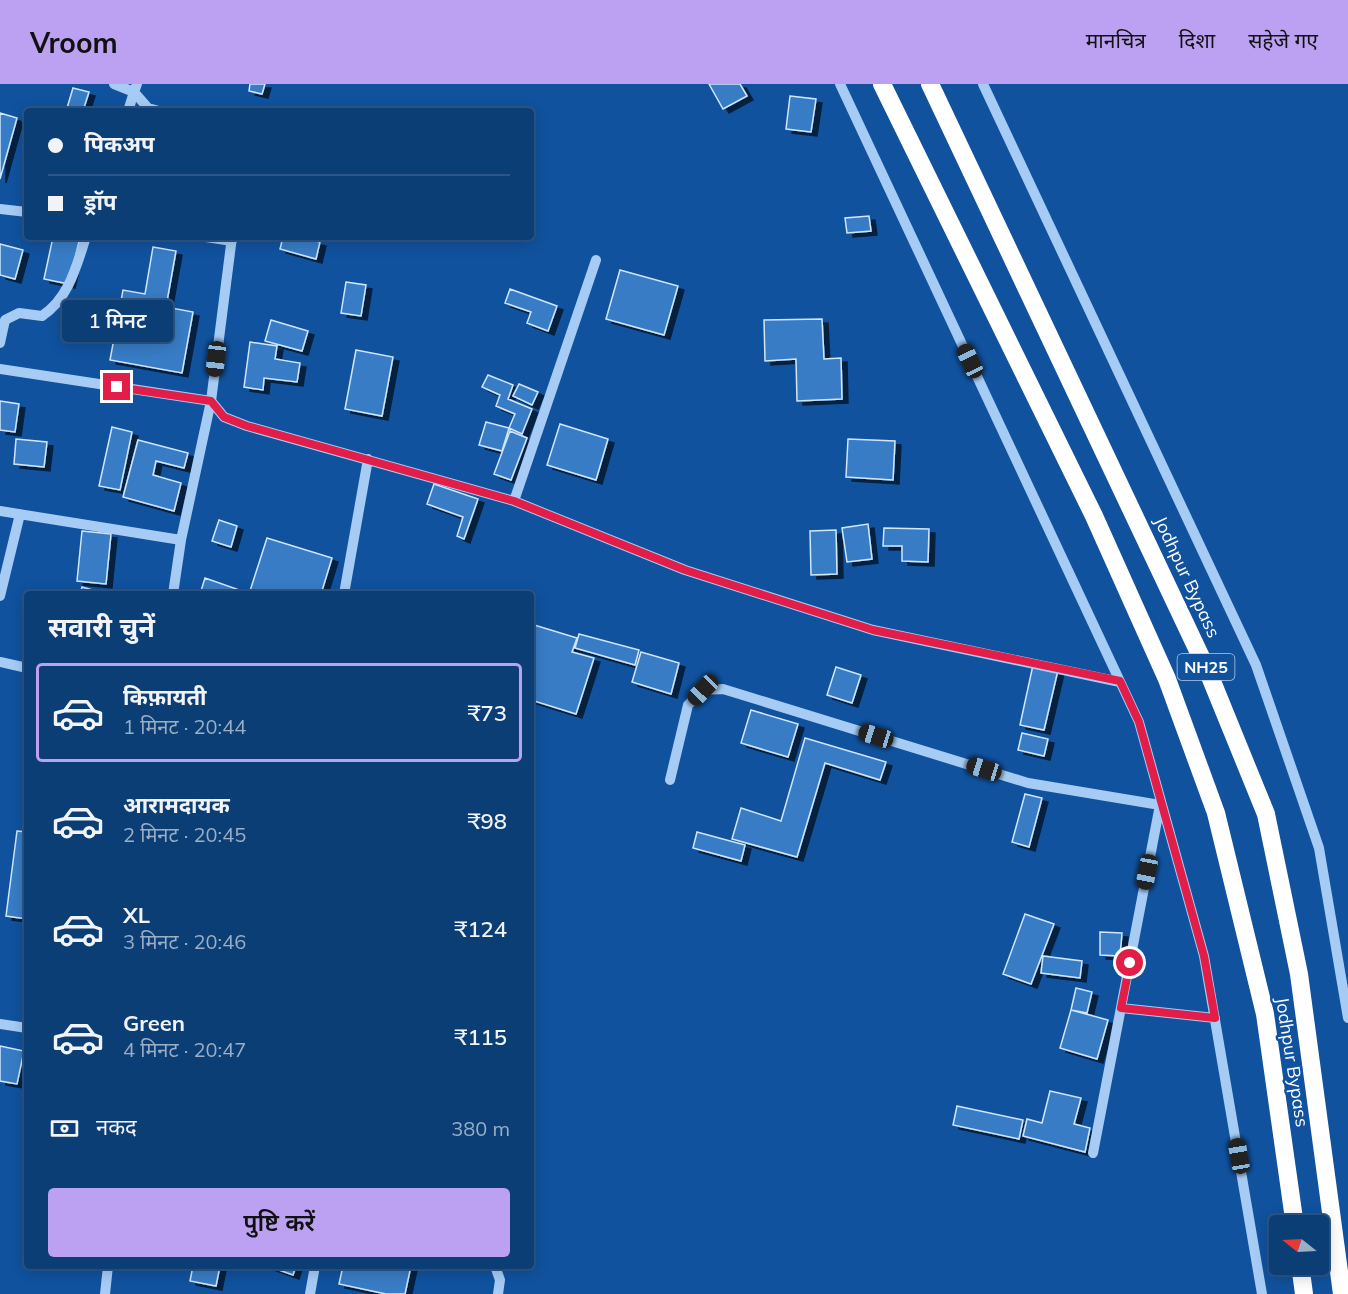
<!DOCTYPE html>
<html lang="hi">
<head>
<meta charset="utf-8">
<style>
	body { margin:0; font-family:Mulish,"Noto Sans Devanagari",sans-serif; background:#1a497e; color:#f1f3f6; height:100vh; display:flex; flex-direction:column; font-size:22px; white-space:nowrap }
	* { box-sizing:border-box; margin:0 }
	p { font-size:20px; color:#9aaec5 }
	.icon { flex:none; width:33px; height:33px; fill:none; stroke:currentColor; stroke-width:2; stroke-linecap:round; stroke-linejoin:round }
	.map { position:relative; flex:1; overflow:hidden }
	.drawer { position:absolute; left:24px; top:507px; width:510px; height:678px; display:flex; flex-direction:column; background:#0c3e76; border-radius:6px; box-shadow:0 3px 15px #0003,0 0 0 2px #2c5788 }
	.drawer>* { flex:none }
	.banner { position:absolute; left:24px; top:24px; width:510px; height:132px; border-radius:6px; box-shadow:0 3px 15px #0003,0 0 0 2px #2c5788; display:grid; align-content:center; height:132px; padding:0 24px; background:#0c3e76 }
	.needle { width:39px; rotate:288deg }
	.fabs { position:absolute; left:1269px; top:1131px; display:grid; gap:12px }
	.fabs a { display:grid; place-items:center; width:60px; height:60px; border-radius:6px; background:#0c3e76; box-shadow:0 3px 15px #0003,0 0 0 2px #2c5788; font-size:30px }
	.end { position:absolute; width:27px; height:27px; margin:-14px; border:8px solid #e11d48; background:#fff; box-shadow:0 0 0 3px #fff }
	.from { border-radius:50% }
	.bubble { position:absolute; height:42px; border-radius:6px; background:#0c3e76; box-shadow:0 3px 15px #0003,0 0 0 2px #2c5788; font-size:20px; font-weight:600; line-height:42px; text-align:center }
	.car { position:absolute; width:18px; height:36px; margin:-18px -9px; border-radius:8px; box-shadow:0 0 4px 2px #0007; background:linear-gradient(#222 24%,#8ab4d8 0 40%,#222 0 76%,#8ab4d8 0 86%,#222 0) }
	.banner b { display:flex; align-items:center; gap:21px; height:57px; font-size:22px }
	.banner b+b { border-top:2px solid #2c5788 }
	.banner i { width:15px; height:15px; background:#f1f3f6 }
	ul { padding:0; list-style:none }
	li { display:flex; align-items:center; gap:18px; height:99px; margin:0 12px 9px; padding:0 12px; border:3px solid transparent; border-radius:6px }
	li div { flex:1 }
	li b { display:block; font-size:22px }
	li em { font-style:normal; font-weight:600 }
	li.active { border-color:#bca0f2 }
	li>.icon { width:54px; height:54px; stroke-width:1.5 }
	h2 { padding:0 24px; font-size:27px; line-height:72px }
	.pay { display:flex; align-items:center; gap:15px; height:66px; padding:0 24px; font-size:22px }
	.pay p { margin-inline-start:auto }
	.cta { display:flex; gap:12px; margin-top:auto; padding:12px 24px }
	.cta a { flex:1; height:69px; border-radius:6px; background:#bca0f2; color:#111; font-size:24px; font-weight:600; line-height:69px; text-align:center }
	header { display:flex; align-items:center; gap:36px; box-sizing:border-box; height:84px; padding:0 30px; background:#bca0f2; color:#111 }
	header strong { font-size:28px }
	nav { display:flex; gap:33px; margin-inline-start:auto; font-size:21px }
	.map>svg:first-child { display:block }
	.building { fill:#397cc5; stroke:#cfe6fe; stroke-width:1.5; filter:url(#shadow) }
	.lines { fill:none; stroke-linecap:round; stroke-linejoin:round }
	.minor { stroke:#a6ccf5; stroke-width:10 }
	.highway { stroke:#fff; stroke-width:18 }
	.route { stroke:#e11d48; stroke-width:8 }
	.labels { text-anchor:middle; stroke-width:5; stroke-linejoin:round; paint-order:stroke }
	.shield { fill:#10529e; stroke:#b7cbe2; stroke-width:1.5 }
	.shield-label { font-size:16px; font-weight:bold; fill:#fff }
	.street-label { font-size:18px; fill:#fff; stroke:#10529e }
</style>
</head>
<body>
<header>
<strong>Vroom</strong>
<nav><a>मानचित्र</a><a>दिशा</a><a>सहेजे गए</a></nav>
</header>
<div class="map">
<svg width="1348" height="1210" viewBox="0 0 1348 1210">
	<defs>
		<filter id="shadow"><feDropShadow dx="6" dy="4" stdDeviation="0" flood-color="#0009"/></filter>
	</defs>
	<rect width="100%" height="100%" fill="#10529e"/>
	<path class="building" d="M250,0H265L262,10L249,7Z
		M709,0H740L747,12L723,25Z
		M73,4L89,8L83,27L67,24Z
		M790,12L816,15L811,48L786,45Z
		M0,29L17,34L0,95Z
		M869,132L871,147L847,149L845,134Z
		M53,153H80L69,200L44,195Z
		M283,153H299L320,158L316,175L280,165Z
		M0,160L23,166L15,195L0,191Z
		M153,163L176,167L166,223L193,228L182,289L110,276L123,206L145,210Z
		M620,186L678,202L664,251L606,235Z
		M346,198L366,201L361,232L341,229Z
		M510,205L557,222L548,247L527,239L531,228L505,219Z
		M822,235L824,275L841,274L842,315L797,317L796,275L765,277L764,236Z
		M271,236L308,247L302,267L265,257Z
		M250,258L277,262L275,275L300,279L297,298L264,294L263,306L244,303Z
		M356,266L393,273L382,332L345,325Z
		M488,291L513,301L508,315L532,325L522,350L509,344L515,330L496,322L500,311L482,303Z
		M519,300L538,308L532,321L513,312Z
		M0,317L19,320L15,348L0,346Z
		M486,338L509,344L502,367L479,361Z
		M560,340L608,355L596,396L547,381Z
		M112,343L132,348L120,406L99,402Z
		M510,347L527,354L511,396L494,390Z
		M16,355L47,358L44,383L14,380Z
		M848,355L895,357L893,396L846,393Z
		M138,356L188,369L184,384L156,377L153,391L181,399L174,427L123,413Z
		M434,400L478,415L464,455L457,452L463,433L427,420Z
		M219,436L237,442L231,463L212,457Z
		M868,440L872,475L847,478L842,444Z
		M884,444L929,445L928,478L902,477V462H883Z
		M836,446L837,490L811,491L810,447Z
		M82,447L111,450L106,500L77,497Z
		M267,454L332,474L321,510H249Z
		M205,494L248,509V510H200Z
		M82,503L107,510H80Z
		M531,540L577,554L572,568L594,574L576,630L531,616Z
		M579,550L639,566L635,581L575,564Z
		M641,568L679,579L671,610L632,598Z
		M1033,581L1058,586L1044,646L1020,641Z
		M836,583L861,591L852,619L827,611Z
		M751,626L798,640L788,673L741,659Z
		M1022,649L1048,655L1044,672L1018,666Z
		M805,654L886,678L880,696L825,679L797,773L732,755L741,724L781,737Z
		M1025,710L1042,714L1029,763L1012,758Z
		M17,747L27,748V835L6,832Z
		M697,748L745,761L741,777L693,764Z
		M1025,830L1054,840L1031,900L1003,890Z
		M1100,848L1122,849L1120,872L1100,871Z
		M1043,872L1082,877L1080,894L1041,889Z
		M1076,904L1092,908L1087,929L1071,926Z
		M1071,926L1108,936L1097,975L1060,964Z
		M0,962L24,967L17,1000L0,997Z
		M1050,1007L1081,1014L1074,1040L1090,1044L1085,1068L1023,1052L1027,1035L1042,1039Z
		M957,1022L1023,1036L1019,1055L953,1041Z
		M193,1182H220L216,1202L190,1197Z
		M268,1182H296L293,1191Z
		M343,1182H411L405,1210H386L339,1200Z"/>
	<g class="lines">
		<path class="minor" d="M114,0L134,8L128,27
			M137,0L134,8L148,24L159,27
			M840,0L1139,638L1204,872L1262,1210
			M983,0L1256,581L1319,764L1348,934
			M0,125L27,128
			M206,153L232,157
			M232,153L211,317L224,333L247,342L514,417L685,486L873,546L1120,598
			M0,259L5,236L19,229L42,232C69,214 76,183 86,153
			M0,285L211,317L181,456L173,510
			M514,417L596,176
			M0,427L181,456
			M344,510L368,375
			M0,512L20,430
			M0,578L27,584
			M670,696L688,621L703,606L723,605L1028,699L1160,721L1093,1069
			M1121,924L1215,934
			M0,940L27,944
			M495,1182L500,1196L498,1210
			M105,1210L108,1182
			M310,1210L315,1182"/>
		<path class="highway" d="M882,0L1094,432L1167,595L1216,729L1265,930L1295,1142
			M930,0L1209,590L1266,730L1299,890L1342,1210
			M1300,1180L1304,1210"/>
	</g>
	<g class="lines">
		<path class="route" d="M117,303L211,317L224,333L247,342L514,417L685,486L873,546L1120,597L1139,638L1204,872L1215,934L1121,924L1130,879"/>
	</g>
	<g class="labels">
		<rect class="shield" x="1177.5" y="570" width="57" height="26" rx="4.5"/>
		<g class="shield-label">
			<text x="1206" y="589">NH25</text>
		</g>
		<g class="street-label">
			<text transform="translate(1187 493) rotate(65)" y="6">Jodhpur Bypass</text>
			<text transform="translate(1292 978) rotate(81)" y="6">Jodhpur Bypass</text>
		</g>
	</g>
</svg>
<div class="fabs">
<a><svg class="needle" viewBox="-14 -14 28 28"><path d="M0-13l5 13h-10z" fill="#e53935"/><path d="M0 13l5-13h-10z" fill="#9aaec5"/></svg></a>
</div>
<i class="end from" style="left:1130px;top:879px"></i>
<i class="end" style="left:117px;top:303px"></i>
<div class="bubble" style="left:62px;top:216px;width:111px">1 मिनट</div>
<i class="car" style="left:216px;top:275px;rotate:187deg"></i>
<i class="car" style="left:970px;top:277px;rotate:335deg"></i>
<i class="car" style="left:703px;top:606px;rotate:224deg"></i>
<i class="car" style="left:876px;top:652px;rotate:287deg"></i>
<i class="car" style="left:984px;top:685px;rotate:287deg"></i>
<i class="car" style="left:1147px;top:788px;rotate:191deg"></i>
<i class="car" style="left:1239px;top:1072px;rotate:350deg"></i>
<div class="banner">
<b><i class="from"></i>पिकअप</b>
<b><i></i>ड्रॉप</b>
</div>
<section class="drawer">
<h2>सवारी चुनें</h2>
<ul>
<li class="active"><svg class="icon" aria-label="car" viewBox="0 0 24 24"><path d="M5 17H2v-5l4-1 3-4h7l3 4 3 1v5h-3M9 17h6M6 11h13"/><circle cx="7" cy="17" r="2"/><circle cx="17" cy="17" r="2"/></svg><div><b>किफ़ायती</b><p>1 मिनट · 20:44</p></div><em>₹73</em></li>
<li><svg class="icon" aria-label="car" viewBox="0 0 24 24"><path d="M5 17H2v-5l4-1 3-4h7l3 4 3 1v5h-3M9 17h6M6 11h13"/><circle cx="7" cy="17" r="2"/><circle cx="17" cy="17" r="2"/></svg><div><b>आरामदायक</b><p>2 मिनट · 20:45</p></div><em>₹98</em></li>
<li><svg class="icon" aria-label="car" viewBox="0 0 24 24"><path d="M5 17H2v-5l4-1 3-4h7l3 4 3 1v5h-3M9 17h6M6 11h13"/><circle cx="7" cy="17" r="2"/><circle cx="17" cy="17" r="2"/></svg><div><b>XL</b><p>3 मिनट · 20:46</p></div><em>₹124</em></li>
<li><svg class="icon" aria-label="car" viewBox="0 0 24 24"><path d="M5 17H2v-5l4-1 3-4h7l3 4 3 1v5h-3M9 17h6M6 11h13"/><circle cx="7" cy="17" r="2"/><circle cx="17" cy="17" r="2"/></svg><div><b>Green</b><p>4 मिनट · 20:47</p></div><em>₹115</em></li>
</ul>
<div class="pay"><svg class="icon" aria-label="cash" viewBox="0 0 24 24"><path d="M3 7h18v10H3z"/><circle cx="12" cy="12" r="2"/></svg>नकद<p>380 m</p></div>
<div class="cta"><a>पुष्टि करें</a></div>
</section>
</div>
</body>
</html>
